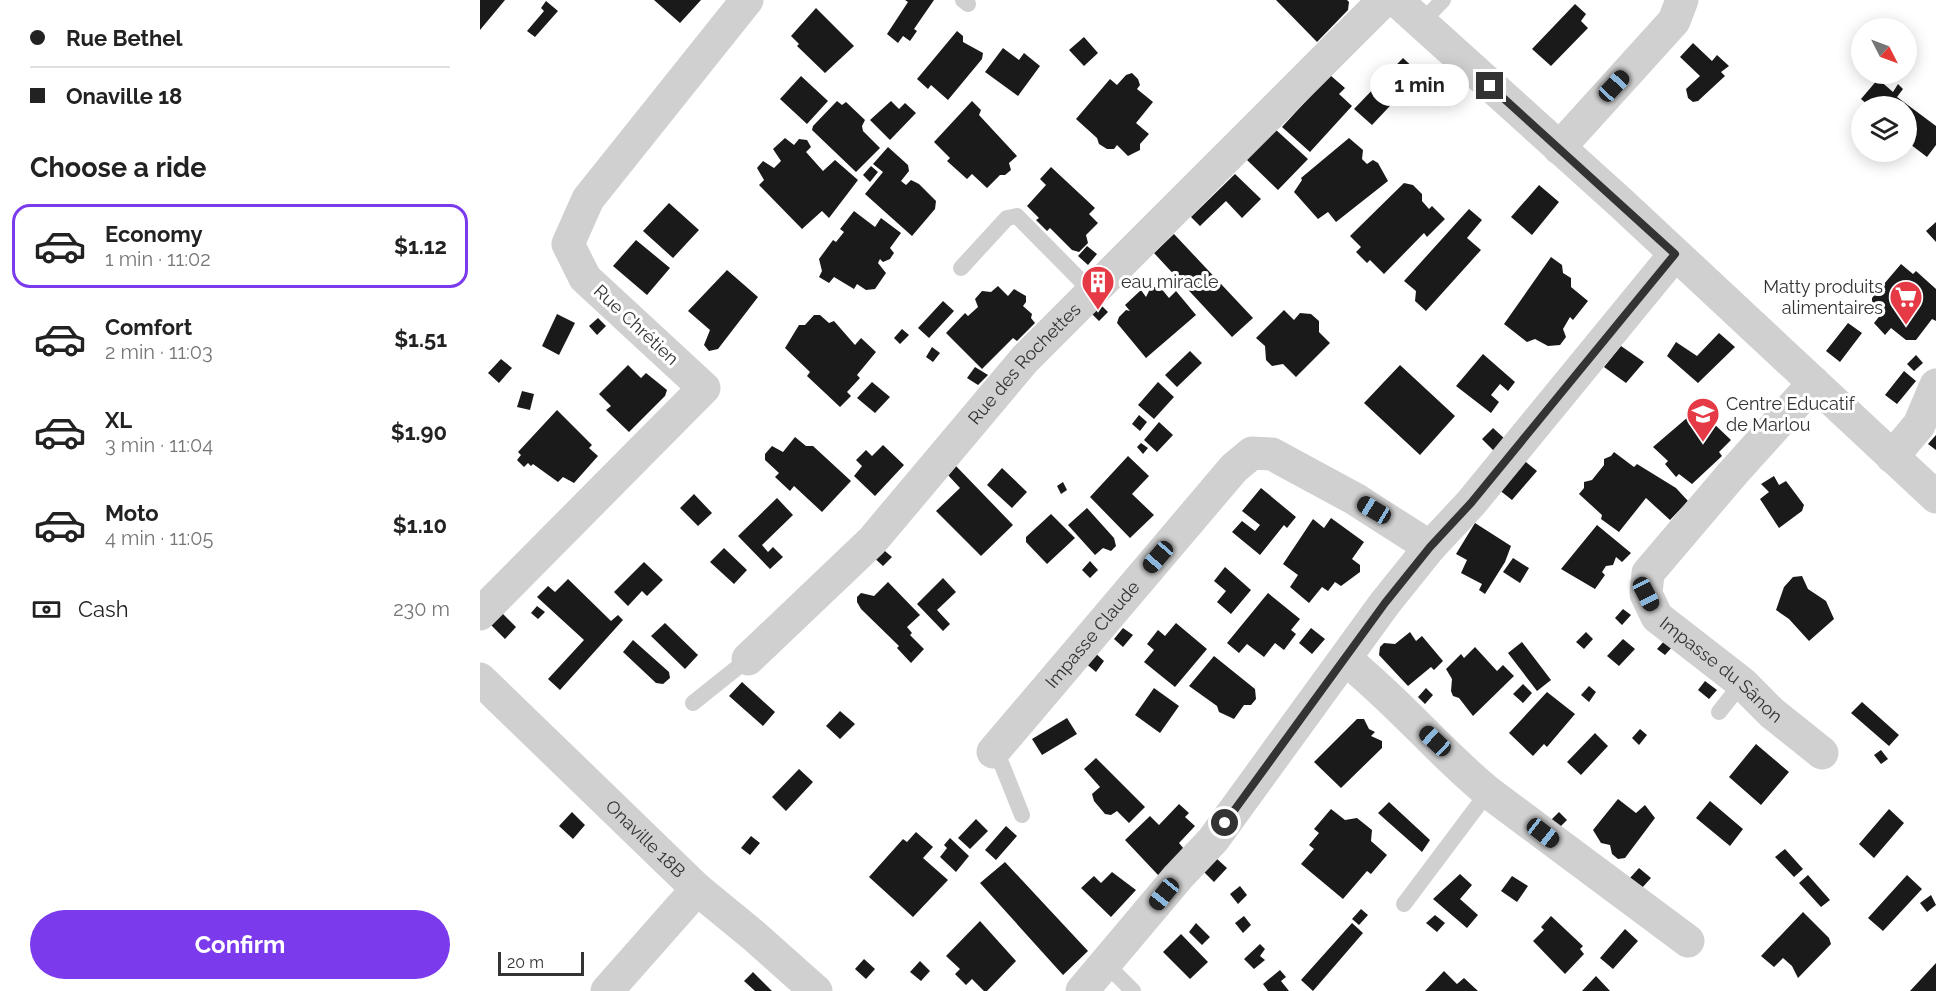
<!DOCTYPE html>
<html lang="en">
<head>
<meta charset="utf-8">
<style>
	body { margin:0; font-family:Raleway,sans-serif; background:#f6f6f6; color:#222; height:100vh; display:flex; flex-direction:column; font-size:22px; white-space:nowrap }
	* { box-sizing:border-box; margin:0 }
	p { font-size:20px; color:#767676 }
	.icon { flex:none; width:33px; height:33px; fill:none; stroke:currentColor; stroke-width:2; stroke-linecap:round; stroke-linejoin:round }
	.map { position:relative; flex:1; overflow:hidden }
	.sheet { display:flex; flex-direction:column; background:#fff; width:480px }
	.sheet>* { flex:none }
	.guide { display:grid; align-content:center; height:132px; padding:0 30px; background:#fff }
	.needle { width:39px; rotate:132deg }
	.tools { position:absolute; left:1371px; top:18px; display:grid; gap:12px }
	.tools a { display:grid; place-items:center; width:66px; height:66px; border-radius:50%; background:#fff; box-shadow:0 3px 15px #0003; font-size:30px }
	.scale { position:absolute; left:18px; bottom:15px; width:86px; box-sizing:border-box; padding-left:6px; border:3px solid #333; border-top:0; font-size:16px; line-height:21px; white-space:nowrap; color:#333; -webkit-text-stroke:4px #fff; paint-order:stroke }
	.end { position:absolute; width:27px; height:27px; margin:-14px; border:8px solid #333; background:#fff; box-shadow:0 0 0 3px #fff }
	.from { border-radius:50% }
	.bubble { position:absolute; height:42px; border-radius:21px; background:#fff; box-shadow:0 3px 15px #0003; font-size:20px; font-weight:700; line-height:42px; text-align:center }
	.car { position:absolute; width:18px; height:36px; margin:-18px -9px; border-radius:8px; box-shadow:0 0 4px 2px #0007; background:linear-gradient(#222 24%,#8ab4d8 0 40%,#222 0 76%,#8ab4d8 0 86%,#222 0) }
	.guide b { display:flex; align-items:center; gap:21px; height:57px; font-size:22px }
	.guide b+b { border-top:2px solid #e0e0e0 }
	.guide i { width:15px; height:15px; background:#222 }
	ul { padding:0; list-style:none }
	li { display:flex; align-items:center; gap:18px; height:84px; margin:0 12px 9px; padding:0 18px; border:3px solid transparent; border-radius:18px }
	li div { flex:1 }
	li b { display:block; font-size:22px }
	li em { font-style:normal; font-weight:700 }
	li.selected { border-color:#7c3aed }
	li>.icon { width:54px; height:54px; stroke-width:1.5 }
	h2 { padding:0 30px; font-size:27px; line-height:72px }
	.pay { display:flex; align-items:center; gap:15px; height:66px; padding:0 30px; font-size:22px }
	.pay p { margin-inline-start:auto }
	.primary-button { display:flex; gap:12px; margin-top:auto; padding:12px 30px }
	.primary-button a { flex:1; height:69px; border-radius:36px; background:#7c3aed; color:#fff; font-size:24px; font-weight:700; line-height:69px; text-align:center }
	main { display:flex; flex:1; min-height:0 }
	.map>svg:first-child { display:block }
	.building { fill:#1a1a1a }
	.lines { fill:none; stroke-linecap:round; stroke-linejoin:round }
	.service { stroke:#d0d0d0; stroke-width:16 }
	.minor { stroke:#d0d0d0; stroke-width:33 }
	.tertiary { stroke:#d0d0d0; stroke-width:33 }
	.route { stroke:#333; stroke-width:8 }
	.labels { text-anchor:middle; stroke-width:6; stroke-linejoin:round; paint-order:stroke }
	.poi-label { font-size:18px; fill:#333; stroke:#fff; text-anchor:start }
	.street-label { font-size:18px; fill:#333; stroke:#fff }
</style>
</head>
<body>
<main>
<section class="sheet">
<div class="guide">
<b><i class="from"></i>Rue Bethel</b>
<b><i></i>Onaville 18</b>
</div>
<h2>Choose a ride</h2>
<ul>
<li class="selected"><svg class="icon" aria-label="car" viewBox="0 0 24 24"><path d="M5 17H2v-5l4-1 3-4h7l3 4 3 1v5h-3M9 17h6M6 11h13"/><circle cx="7" cy="17" r="2"/><circle cx="17" cy="17" r="2"/></svg><div><b>Economy</b><p>1 min · 11:02</p></div><em>$1.12</em></li>
<li><svg class="icon" aria-label="car" viewBox="0 0 24 24"><path d="M5 17H2v-5l4-1 3-4h7l3 4 3 1v5h-3M9 17h6M6 11h13"/><circle cx="7" cy="17" r="2"/><circle cx="17" cy="17" r="2"/></svg><div><b>Comfort</b><p>2 min · 11:03</p></div><em>$1.51</em></li>
<li><svg class="icon" aria-label="car" viewBox="0 0 24 24"><path d="M5 17H2v-5l4-1 3-4h7l3 4 3 1v5h-3M9 17h6M6 11h13"/><circle cx="7" cy="17" r="2"/><circle cx="17" cy="17" r="2"/></svg><div><b>XL</b><p>3 min · 11:04</p></div><em>$1.90</em></li>
<li><svg class="icon" aria-label="car" viewBox="0 0 24 24"><path d="M5 17H2v-5l4-1 3-4h7l3 4 3 1v5h-3M9 17h6M6 11h13"/><circle cx="7" cy="17" r="2"/><circle cx="17" cy="17" r="2"/></svg><div><b>Moto</b><p>4 min · 11:05</p></div><em>$1.10</em></li>
</ul>
<div class="pay"><svg class="icon" aria-label="cash" viewBox="0 0 24 24"><path d="M3 7h18v10H3z"/><circle cx="12" cy="12" r="2"/></svg>Cash<p>230 m</p></div>
<div class="primary-button"><a>Confirm</a></div>
</section>
<div class="map">
<svg width="1456" height="991" viewBox="0 0 1456 991">
	<rect width="100%" height="100%" fill="#fff"/>
	<path class="building" d="M0,0H25L0,30Z
		M174,0H221L200,23Z
		M425,0H454L434,29L437,31L430,41L423,36L418,43L407,34L428,2Z
		M796,0H867L869,2L868,10L837,42Z
		M66,1L78,11L55,37L47,31L64,11L61,8Z
		M1095,4L1106,14L1101,21L1108,28L1071,66L1052,49Z
		M336,8L374,46L345,73L317,46L319,44L311,36Z
		M477,31L483,36V42L503,53L502,59L468,100L451,85L448,89L437,79Z
		M604,37L618,53L604,66L589,50Z
		M1213,43L1232,61L1237,55L1249,66L1241,72L1245,76L1218,101L1213,102L1208,98L1206,89L1220,76L1200,57Z
		M523,48L539,60L544,53L560,66L538,96L505,72Z
		M923,58L940,74L892,125L874,109Z
		M652,73L658,79L660,85L657,89L673,102L656,123L669,134L660,144V150L648,156L637,145L634,149H627L619,144L617,138L596,119L630,79L637,85L646,75Z
		M850,75L865,88L859,94L872,106L830,152L802,127Z
		M321,76L348,101L327,124L300,99Z
		M1398,79L1413,92L1418,84L1423,89L1417,97L1456,126V145L1447,157L1426,141V106H1389L1381,99Z
		M357,101L362,105L366,102L385,120L382,126L383,131L400,148L376,172L332,130L333,126Z
		M411,101L419,109L425,103L436,113L410,140L390,120Z
		M492,101L501,110L499,115L537,156L529,163L531,170L525,175H520L507,188L492,174L487,179L467,161L470,158L454,142Z
		M795,129L828,159L798,190L766,159Z
		M305,138L314,145L319,139L327,140L331,147L326,152L343,171L355,160L378,180L349,218L342,211L322,229L279,185L284,180L277,168L283,161L294,168L301,161L293,149Z
		M869,138L883,150L882,159L887,164L893,160L898,163L908,181L856,222L848,212L838,219L814,192L822,180L821,178Z
		M408,147L428,165L429,171L421,181L426,185L431,180L439,184L456,201L455,209L432,236L385,194L403,172L393,164Z
		M391,166L398,172L390,182L383,175Z
		M571,167L615,208L609,214L618,223L606,235L608,243L599,252L592,250L570,228L567,231L556,220L559,218L547,206L566,185L560,179Z
		M755,174L781,199L762,218L746,201L720,226L711,217Z
		M924,183L933,185L942,194V201L949,209L952,206L965,219L947,237L944,233L904,274L890,260L887,263L876,252L881,247L870,236Z
		M1059,185L1079,202L1052,235L1031,217Z
		M189,203L219,230L193,258L163,231Z
		M989,209L1002,220L987,238L1001,250L946,311L935,301L936,291L924,281Z
		M374,211L395,227L401,218L421,233L410,248L414,253L410,259L403,262L400,259L398,263L406,273L395,289L386,290L377,284L374,289L354,277L349,283L339,277L342,271L339,259L353,240L356,242L364,232L360,229Z
		M1456,222V242L1446,231Z
		M694,234L773,318L752,337L674,253Z
		M156,240L190,268L167,295L133,266Z
		M607,246L617,254L608,265L598,256Z
		M1071,257L1082,265L1083,273L1091,278V287L1108,301L1093,320L1090,317L1083,329L1086,337L1080,345L1068,346L1055,339L1047,342L1024,324Z
		M1421,264L1433,274L1436,271L1456,289V321L1452,319L1436,340H1426L1411,328L1405,335L1394,323L1402,313L1392,304V298Z
		M247,270L278,297L238,349L229,351L224,345L230,330L208,311Z
		M518,286L528,296L534,289L546,296V302L543,306L552,314L551,318L555,323L537,341L533,338L502,369L466,333L485,313L488,316L498,307L495,299L502,291L511,292Z
		M671,287H680L689,298L696,291L716,315L666,358L637,323L639,317L646,310L650,311L645,305L661,290L666,297Z
		M463,301L474,311L449,338L438,328Z
		M618,302L628,312L619,321L609,311Z
		M804,310L814,320L820,313L831,314L839,321V332L850,343L816,377L803,364L792,366L786,360L785,346L776,338Z
		M77,314L95,323L79,355L62,346Z
		M334,315H340L349,323L354,321L375,345L381,338L396,352L377,375L380,378L367,392L371,396L360,407L327,376L330,372L305,348L319,325H325Z
		M118,318L126,326L117,335L109,326Z
		M1368,323L1382,333L1360,362L1346,351Z
		M422,329L429,335L420,344L414,338Z
		M1239,333L1255,347L1218,383L1187,356L1196,342L1217,356Z
		M1141,346L1164,362L1146,383L1124,367Z
		M452,347L460,353L453,362L446,357Z
		M710,351L722,363L697,387L685,375Z
		M1003,354L1035,382L1028,391L1020,384L1011,395L1019,402L1011,413L976,386Z
		M1436,355L1443,363L1434,371L1427,364Z
		M21,359L32,368L19,383L8,373Z
		M148,365L161,378L166,373L187,390L185,396L149,432L126,410L131,406L119,394Z
		M920,365L975,416L940,455L884,403Z
		M495,367L508,375L498,385L487,378Z
		M1424,371L1436,381L1417,404L1405,395Z
		M392,382L410,397L395,413L377,398Z
		M678,382L694,397L674,419L658,405Z
		M42,391L54,394L50,410L37,407Z
		M1222,405L1234,419L1231,421L1251,440L1239,452L1242,456L1212,484L1199,474L1196,477L1185,464L1188,461L1173,447Z
		M77,410L112,445L109,448L118,456L94,483L83,477L78,482L53,464L51,466L48,463L44,467L37,460L41,455L38,452Z
		M659,415L667,422L660,431L652,424Z
		M679,422L693,435L677,452L664,440Z
		M1013,428L1025,439L1015,452L1002,439Z
		M1456,435V450L1448,444Z
		M315,437L326,446H333L371,481L342,512L314,486L310,491L295,477L299,473L285,460V454L292,446L303,452Z
		M661,443L668,448L663,454L657,447Z
		M403,445L424,465L395,496L374,476L382,466L376,460L386,450L392,456Z
		M1134,452L1154,467L1157,464L1196,488L1208,501L1190,520L1166,498L1139,532L1121,519L1122,515L1099,494L1104,488V482L1112,480L1124,465V459L1131,456Z
		M648,456L669,476L652,494L674,515L650,538L610,497Z
		M1042,459L1057,471L1032,500L1018,489Z
		M475,465L533,525L501,556L456,511L480,488L467,474Z
		M522,468L547,492L532,508L507,485Z
		M1294,476L1299,485L1306,481L1324,505L1322,511L1299,528L1280,499L1289,492L1281,484Z
		M583,482L587,490L581,494L577,486Z
		M781,488L816,517L807,528L804,525L780,555L752,532L762,521L775,531L780,525L762,511Z
		M214,494L232,513L218,526L200,508Z
		M297,498L313,515L282,545L288,552L293,547L303,557L290,569L258,536Z
		M607,508L634,538L636,546L631,551L623,548L615,555L588,525Z
		M571,514L595,538L567,564L546,542V537Z
		M851,518L884,542L872,559L880,565V572L861,586L855,582L848,591L842,587L829,603L810,587L818,575L803,564L833,519L844,528Z
		M995,523L1031,546L1025,562L1005,594L999,590L1002,584L981,573L987,560L976,554Z
		M1117,525L1151,553L1142,562L1136,557L1133,565L1126,566L1122,572L1125,575L1115,589L1081,569Z
		M399,546L412,557L403,566L391,555Z
		M244,548L267,570L254,584L230,562Z
		M1033,558L1049,568L1040,583L1023,572Z
		M610,561L618,570L610,578L602,570Z
		M164,562L183,580L167,596L162,591L148,606L134,592Z
		M745,567L771,590L751,614L737,602L746,591L734,581Z
		M1322,576L1328,589L1346,601L1354,619L1329,641L1309,619L1296,610L1304,587L1313,577Z
		M463,578L476,592L457,610L470,624L463,631L437,604Z
		M88,579L131,621L138,615L143,620L80,690L68,679L104,640L57,597L68,586L75,592Z
		M408,582L440,615L427,627L432,633L430,635L444,649L431,663L417,648L419,646L381,609L377,602V597L381,593L394,596Z
		M788,593L820,619L811,630L816,634L804,650L795,643L784,657L767,644L759,653L747,643Z
		M57,606L65,612L58,619L51,613Z
		M1143,609L1151,615L1142,625L1135,618Z
		M22,613L36,627L25,639L11,625Z
		M185,623L218,655L205,669L171,636Z
		M696,623L727,649L695,687L664,662L674,650L667,644L678,630L685,636Z
		M643,628L653,635L643,647L634,639Z
		M831,628L845,639L832,654L819,643Z
		M930,632L936,641L942,636L963,661L954,670L951,667L928,686L899,655L900,647L904,643L915,644Z
		M1106,632L1113,639L1104,649L1096,642Z
		M1143,639L1155,649L1139,666L1127,656Z
		M1186,639L1193,646L1185,655L1177,649Z
		M153,640L189,672L190,678L183,684L176,683L143,652Z
		M1042,642L1071,680L1057,691L1028,653Z
		M995,647L1017,671L1023,665L1034,676L993,716L979,698L973,696L971,691L972,679L966,669L981,654L984,658Z
		M613,651L624,661L616,672L604,662Z
		M734,656L775,689L776,699L771,705H764L754,719L739,712L737,706L709,686Z
		M1225,681L1237,690L1229,699L1218,690Z
		M262,682L295,712L283,726L249,696Z
		M1043,684L1052,693L1043,703L1033,694Z
		M1109,686L1116,692L1109,702L1101,695Z
		M674,688L699,706L680,733L655,715Z
		M946,688L953,695L945,704L938,697Z
		M1067,692L1095,714L1067,747L1064,744L1053,756L1029,733Z
		M1382,702L1419,735L1409,746L1371,713Z
		M360,711L375,724L360,739L346,726Z
		M587,718L597,734L562,755L552,739Z
		M877,719H884L889,729L895,732L891,736L902,741V748L861,788L834,762Z
		M1160,729L1167,735L1159,745L1152,738Z
		M1115,733L1128,746L1101,775L1087,762Z
		M1276,744L1309,772L1281,805L1249,777Z
		M1401,750L1408,759L1401,764L1394,755Z
		M616,758L665,807L649,823L637,811L631,815L625,814L614,801L612,794L620,787L604,769Z
		M319,769L333,782L306,811L292,797Z
		M1138,799L1156,813L1165,805L1175,818L1145,858L1138,859L1132,854L1130,845L1121,843L1113,830Z
		M1230,801L1263,829L1250,846L1216,818Z
		M909,802L950,840L942,852L898,813Z
		M699,804L709,813L705,817L715,826L699,843L704,849L679,876L645,840L670,816L679,825Z
		M851,809L865,820L877,818L892,830L891,841L907,855L891,874L887,871L863,899L821,864L834,849L829,845L839,833L834,829Z
		M1409,809L1424,823L1394,858L1379,844Z
		M92,812L105,825L93,839L79,826Z
		M1079,812L1087,820L1079,828L1071,820Z
		M496,819L508,831L490,849L478,838Z
		M526,826L537,836L516,860L505,850Z
		M436,832L453,847L443,858L468,880L433,917L389,877L423,839L427,842Z
		M271,836L280,843L270,855L261,848Z
		M470,838L489,856L476,872L460,857L467,848L464,845Z
		M1305,849L1323,869L1314,877L1295,857Z
		M737,859L747,868L734,882L724,872Z
		M525,862L608,951L583,975L500,883Z
		M1159,868L1171,878L1161,889L1149,879Z
		M632,872L656,890L631,917L601,888L614,876L621,883Z
		M980,874L992,885L980,899L998,915L987,928L953,899Z
		M1328,875L1350,900L1341,907L1319,883Z
		M1427,875L1442,889L1403,931L1388,918Z
		M1032,876L1048,886L1037,902L1021,891Z
		M760,886L767,895L758,904L750,894Z
		M1451,895L1456,905L1447,912L1440,903Z
		M881,909L888,915L879,925L872,919Z
		M1323,912L1349,938L1351,944L1318,978L1312,966L1303,958L1294,967L1281,956Z
		M955,915L965,923L957,932L946,923Z
		M764,916L771,925L763,933L755,923Z
		M1071,916L1103,946L1100,949L1104,954L1085,974L1053,941L1064,930L1061,927Z
		M500,921L536,961L507,991H504L492,979L486,985L475,974L480,969L466,956Z
		M716,923L730,937L722,945L709,932Z
		M872,923L883,933L833,991L821,980Z
		M1145,929L1158,941L1133,969L1120,958Z
		M701,934L728,962L710,979L683,952Z
		M780,944L785,949L780,956L785,960L774,969L764,959Z
		M384,959L395,969L386,979L375,969Z
		M440,961L450,971L441,981L430,972Z
		M1456,963V991H1430Z
		M800,970L806,977L801,981L809,991H788L783,984Z
		M964,971L977,984L984,978L998,991H945Z
		M273,972L292,991H275L264,981Z
		M1116,976L1130,991H1102Z"/>
	<g class="lines">
		<path class="service" d="M483,0L488,4
			M941,23L963,0
			M481,268L527,218L537,216L612,292
			M213,703L268,659
			M1239,712L1262,683
			M513,752L522,765L542,815
			M924,904L1008,792
			M625,963L653,991"/>
		<g class="minor">
			<path d="M1079,148L1194,21L1202,0"/>
			<path id="s1" d="M1334,383L1253,473L1168,573L1166,594L1177,617L1262,683L1292,713L1342,753"/>
			<path d="M1412,457L1439,425L1456,385"/>
			<path d="M0,614L224,388L105,278L88,244L108,199L267,0"/>
			<path id="s2" d="M268,659L392,541L545,359L904,0"/>
			<path d="M865,659C917,700 958,751 1008,792L1208,941"/>
			<path id="s3" d="M0,679L217,889L273,935L336,991"/>
			<path id="s4" d="M513,752L754,468L772,453L792,454L875,499L950,547"/>
			<path d="M127,991L217,889"/>
			<path d="M602,991L698,877L733,840L905,603L950,547L991,503L1195,254"/>
		</g>
		<path class="tertiary" d="M916,0L1141,203L1456,497"/>
	</g>
	<g class="lines">
		<path class="route" d="M745,823L905,603L950,547L991,503L1195,254L1010,86"/>
	</g>
	<defs>
		<g id="building-pin" transform="scale(1.725)"><path d="M0 17L-7.5 6A9.5 9.5 0 1 1 7.5 6Z" fill="#e63946" stroke="#fff"/><path d="M-4-6H4V6H1V3H-1V6H-4ZM-2.5-4.3h1.7v1.8h-1.7ZM.8-4.3h1.7v1.8H.8ZM-2.5-1h1.7V.8h-1.7ZM.8-1h1.7V.8H.8Z" fill="#fff"/></g>
		<g id="supermarket-pin" transform="scale(1.725)"><path d="M0 17L-7.5 6A9.5 9.5 0 1 1 7.5 6Z" fill="#e63946" stroke="#fff"/><path d="M-6-5.5h2.5l.6 2H6L4.5 2H-2.5L-4.4-4H-6ZM-1.5 3.2a1.3 1.3 0 1 0 .1 0ZM3 3.2a1.3 1.3 0 1 0 .1 0Z" fill="#fff"/></g>
		<g id="school-pin" transform="scale(1.725)"><path d="M0 17L-7.5 6A9.5 9.5 0 1 1 7.5 6Z" fill="#e63946" stroke="#fff"/><path d="M0-5L7-2L0 1L-7-2ZM-4 1L0 2.5L4 1V4Q0 6-4 4Z" fill="#fff"/></g>
	</defs>
	<g fill-rule="evenodd">
		<use href="#building-pin" x="618" y="282"/>
		<use href="#supermarket-pin" x="1426" y="297"/>
		<use href="#school-pin" x="1223" y="414"/>
	</g>
	<g class="labels">
		<g class="poi-label">
			<text x="641" y="288">eau miracle</text>
			<text x="1403" y="293" text-anchor="end">Matty produits<tspan x="1403" dy="21">alimentaires</tspan></text>
			<text x="1246" y="410">Centre Educatif<tspan x="1246" dy="21">de Marlou</tspan></text>
		</g>
		<g class="street-label">
			<text transform="translate(156 325) rotate(43)" y="6">Rue Chrétien</text>
			<text dy="6" stroke="none"><textPath href="#s2" startOffset="405">Rue des Rochettes</textPath></text>
			<text dy="6" stroke="none"><textPath href="#s4" startOffset="154">Impasse Claude</textPath></text>
			<text dy="6" stroke="none"><textPath href="#s1" startOffset="382">Impasse du Sânon</textPath></text>
			<text dy="6" stroke="none"><textPath href="#s3" startOffset="230">Onaville 18B</textPath></text>
		</g>
	</g>
</svg>
<div class="tools">
<a><svg class="needle" viewBox="-14 -14 28 28"><path d="M0-13l5 13h-10z" fill="#e53935"/><path d="M0 13l5-13h-10z" fill="#767676"/></svg></a>
<a><svg class="icon" aria-label="layers" viewBox="0 0 24 24"><path d="M12 4l9 5-9 5-9-5zM3 14l9 5 9-5"/></svg></a>
</div>
<div class="scale">20 m</div>
<i class="end from" style="left:745px;top:823px"></i>
<i class="end" style="left:1010px;top:86px"></i>
<div class="bubble" style="left:890px;top:64px;width:99px">1 min</div>
<i class="car" style="left:1134px;top:86px;rotate:43deg"></i>
<i class="car" style="left:894px;top:510px;rotate:301deg"></i>
<i class="car" style="left:678px;top:557px;rotate:221deg"></i>
<i class="car" style="left:1166px;top:594px;rotate:153deg"></i>
<i class="car" style="left:955px;top:741px;rotate:313deg"></i>
<i class="car" style="left:1063px;top:833px;rotate:128deg"></i>
<i class="car" style="left:684px;top:894px;rotate:219deg"></i>
</div>
</main>
</body>
</html>
